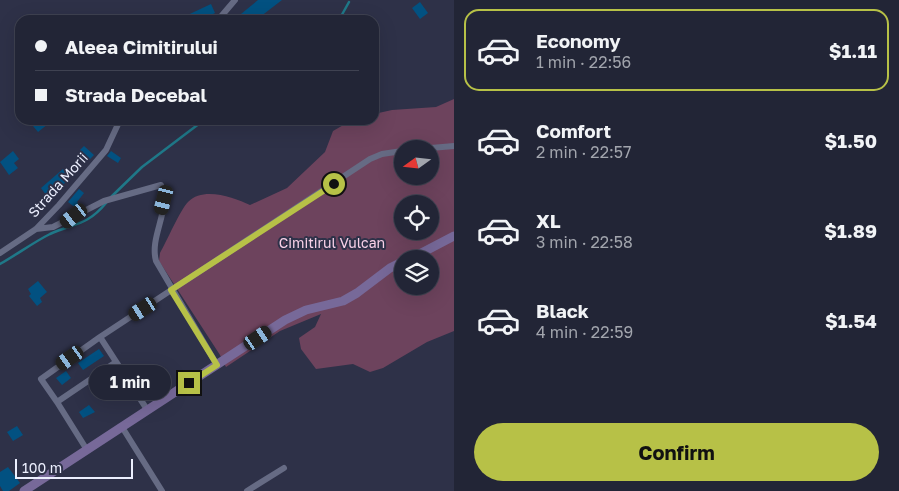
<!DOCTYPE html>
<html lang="en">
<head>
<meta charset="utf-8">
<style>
	body { margin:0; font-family:"Golos Text",sans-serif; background:#2e3142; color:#f1f3f6; height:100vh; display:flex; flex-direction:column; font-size:19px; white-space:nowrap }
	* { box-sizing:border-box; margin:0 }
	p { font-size:16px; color:#a2a5ad }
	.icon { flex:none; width:28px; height:28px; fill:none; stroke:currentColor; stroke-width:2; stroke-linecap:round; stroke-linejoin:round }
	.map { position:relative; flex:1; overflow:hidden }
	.side { display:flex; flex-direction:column; background:#222536; width:445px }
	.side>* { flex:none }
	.top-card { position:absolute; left:15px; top:15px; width:364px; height:110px; border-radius:15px; box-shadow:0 5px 20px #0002,0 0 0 1px #3f4251; display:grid; align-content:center; height:110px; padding:0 20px; background:#222536 }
	.needle { width:32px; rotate:255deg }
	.buttons { position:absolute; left:394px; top:140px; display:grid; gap:10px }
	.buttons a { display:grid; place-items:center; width:45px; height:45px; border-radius:50%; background:#222536; box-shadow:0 5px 20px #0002,0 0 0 1px #3f4251; font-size:25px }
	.scale { position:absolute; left:15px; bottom:12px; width:118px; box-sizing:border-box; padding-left:5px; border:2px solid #eceffe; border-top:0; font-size:14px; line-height:18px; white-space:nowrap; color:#eceffe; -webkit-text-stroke:4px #2e3148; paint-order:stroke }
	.end { position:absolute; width:22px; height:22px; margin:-11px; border:6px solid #b7c147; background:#111; box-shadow:0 0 0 2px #111 }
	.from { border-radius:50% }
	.bubble { position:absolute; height:35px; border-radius:18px; background:#222536; box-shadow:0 5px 20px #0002,0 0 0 1px #3f4251; font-size:16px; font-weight:700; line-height:35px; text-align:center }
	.car { position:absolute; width:15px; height:30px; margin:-15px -8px; border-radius:6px; box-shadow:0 0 4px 1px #0007; background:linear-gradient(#222 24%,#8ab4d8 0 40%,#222 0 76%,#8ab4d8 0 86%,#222 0) }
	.top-card b { display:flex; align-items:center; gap:18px; height:48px; font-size:19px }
	.top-card b+b { border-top:1px solid #3f4251 }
	.top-card i { width:12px; height:12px; background:#f1f3f6 }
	ul { padding:9px 0 0; list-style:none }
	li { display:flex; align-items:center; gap:15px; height:82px; margin:0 10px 8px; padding:0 10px; border:2px solid transparent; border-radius:15px }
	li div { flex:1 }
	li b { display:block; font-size:19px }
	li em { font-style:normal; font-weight:700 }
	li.active { border-color:#b7c147 }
	li>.icon { width:45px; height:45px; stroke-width:1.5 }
	.action { display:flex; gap:10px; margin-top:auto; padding:10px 20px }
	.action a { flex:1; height:58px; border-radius:30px; background:#b7c147; color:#111; font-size:20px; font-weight:700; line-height:58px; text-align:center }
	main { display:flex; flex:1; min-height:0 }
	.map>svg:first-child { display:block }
	.green { fill:#6d435d; fill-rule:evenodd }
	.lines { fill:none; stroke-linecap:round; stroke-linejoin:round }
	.stream { stroke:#1f7888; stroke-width:2.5 }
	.building { fill:#025181 }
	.street { stroke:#666b84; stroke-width:6 }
	.secondary { stroke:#776999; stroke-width:9 }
	.route { stroke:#b7c147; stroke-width:6 }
	.labels { text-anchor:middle; stroke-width:4; stroke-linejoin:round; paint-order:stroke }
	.street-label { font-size:14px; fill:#eceffe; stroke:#2e3148 }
	.park-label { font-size:14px; fill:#f9d1e8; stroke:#2e3148 }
</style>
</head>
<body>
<main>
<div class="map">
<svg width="454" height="491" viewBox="0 0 454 491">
	<rect width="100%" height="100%" fill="#2e3148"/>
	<path class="green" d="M454,99V331L427,342L383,368L370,372L353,364L316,369L301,349L299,338L315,327L321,314L280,331L226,367L220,355L159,261L160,253C167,241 180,210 188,202C204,186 234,198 250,205L287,188L325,152L333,131L352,120H374V114L392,110L436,107ZM402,149H430V176H402ZM402,204H430V231H402ZM402,259H430V286H402Z"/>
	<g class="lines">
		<path class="stream" d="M339,20L349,2
			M111,197L142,167L204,120
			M0,264C16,255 34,242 50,234C74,223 87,226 106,203"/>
	</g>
	<path class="building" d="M258,0H282L256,20H246L241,14Z
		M420,2L428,13L420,19L412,8Z
		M211,4L215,13L201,20H177Z
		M40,120H53L38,132L33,126Z
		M84,146L94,155L89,160L80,150Z
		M13,151L19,159L14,163L18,168L9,175L0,162Z
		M111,151L121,158L118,163L107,156Z
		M63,169L70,179L52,193L51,191L46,195L41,188Z
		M79,189L84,193L77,202L81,206L77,209L68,202Z
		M38,281L47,292L40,298L42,302L37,306L29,296L31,294L28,289Z
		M99,349L104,356L83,370L78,363Z
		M66,371L71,378L62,385L56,378Z
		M89,405L95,412L83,418L79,412Z
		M17,426L23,435L13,441L7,432Z
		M8,467L20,483L9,491H3L0,486V472Z"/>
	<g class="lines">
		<path class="street" d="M218,20L235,0
			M419,149L454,146
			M36,229L53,227L104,201L161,185C172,209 149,236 156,261L217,365
			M0,253L36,229L59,205L106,150L120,120
			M57,402L41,379L100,337
			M148,411L100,337L370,159L382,154L402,151
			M122,427L162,491
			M87,450L57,402L116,362
			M247,491L284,468"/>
		<path class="secondary" d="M410,259L454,236
			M24,491L285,320L306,310L343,301L357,293L390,268L402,262"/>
	</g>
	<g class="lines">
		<path class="route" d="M189,383L217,365L171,290L334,184"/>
	</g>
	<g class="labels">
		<g class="street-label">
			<text transform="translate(58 185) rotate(-48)" y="5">Strada Morii</text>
		</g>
		<g class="park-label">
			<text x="332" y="248">Cimitirul Vulcan</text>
		</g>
	</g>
</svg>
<div class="buttons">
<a><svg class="needle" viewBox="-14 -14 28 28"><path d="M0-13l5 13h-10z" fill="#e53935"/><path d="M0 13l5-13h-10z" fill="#a2a5ad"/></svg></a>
<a><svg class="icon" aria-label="locate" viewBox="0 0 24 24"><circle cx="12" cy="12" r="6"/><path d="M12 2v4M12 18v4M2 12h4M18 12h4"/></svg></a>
<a><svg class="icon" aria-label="layers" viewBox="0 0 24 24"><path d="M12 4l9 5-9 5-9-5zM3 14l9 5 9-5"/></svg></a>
</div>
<div class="scale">100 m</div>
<i class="end from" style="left:334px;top:184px"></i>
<i class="end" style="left:189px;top:383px"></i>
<div class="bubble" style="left:89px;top:365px;width:82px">1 min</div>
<i class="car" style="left:164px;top:200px;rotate:194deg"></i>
<i class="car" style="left:74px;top:216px;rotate:232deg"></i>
<i class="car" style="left:143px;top:309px;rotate:237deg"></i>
<i class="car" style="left:258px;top:338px;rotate:56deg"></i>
<i class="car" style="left:70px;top:358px;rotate:235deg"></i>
<div class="top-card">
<b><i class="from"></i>Aleea Cimitirului</b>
<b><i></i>Strada Decebal</b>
</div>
</div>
<section class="side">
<ul>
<li class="active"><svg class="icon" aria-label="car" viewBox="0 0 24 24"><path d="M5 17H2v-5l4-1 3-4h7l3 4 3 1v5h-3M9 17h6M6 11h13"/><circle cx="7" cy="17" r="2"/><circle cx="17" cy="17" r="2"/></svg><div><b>Economy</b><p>1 min · 22:56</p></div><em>$1.11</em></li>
<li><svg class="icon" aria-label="car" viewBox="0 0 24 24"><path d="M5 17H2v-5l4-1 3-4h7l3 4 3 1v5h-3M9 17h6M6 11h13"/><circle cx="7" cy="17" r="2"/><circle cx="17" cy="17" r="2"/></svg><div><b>Comfort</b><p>2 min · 22:57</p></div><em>$1.50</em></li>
<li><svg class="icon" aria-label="car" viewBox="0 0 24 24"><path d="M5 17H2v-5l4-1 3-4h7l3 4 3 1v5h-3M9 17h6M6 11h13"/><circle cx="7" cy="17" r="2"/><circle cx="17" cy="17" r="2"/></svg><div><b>XL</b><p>3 min · 22:58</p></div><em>$1.89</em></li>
<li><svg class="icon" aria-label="car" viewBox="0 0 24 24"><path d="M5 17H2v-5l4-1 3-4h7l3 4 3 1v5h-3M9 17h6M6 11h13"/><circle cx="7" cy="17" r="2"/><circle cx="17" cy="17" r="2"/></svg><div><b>Black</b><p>4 min · 22:59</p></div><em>$1.54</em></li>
</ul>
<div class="action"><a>Confirm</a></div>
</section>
</main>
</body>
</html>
